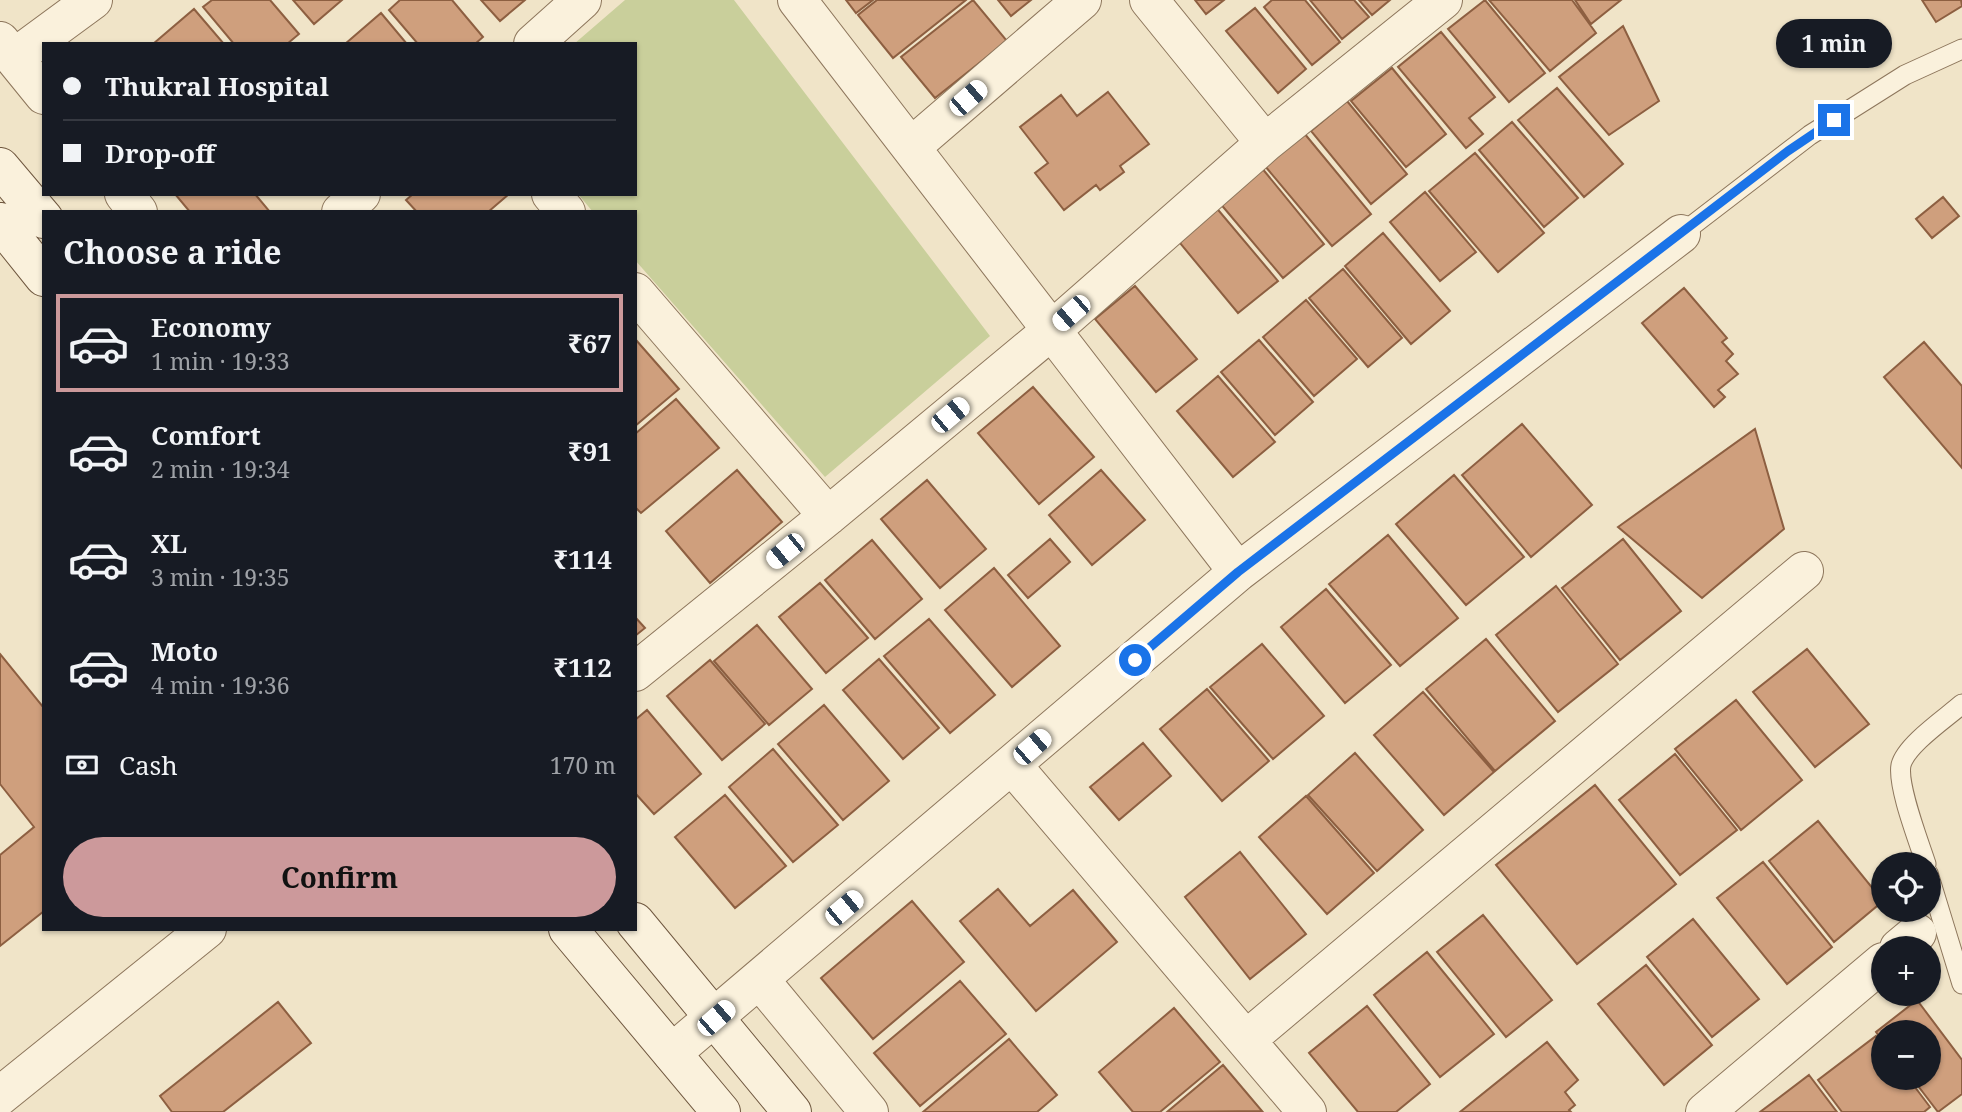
<!DOCTYPE html>
<html lang="en">
<head>
<meta charset="utf-8">
<style>
	body { margin:0; font-family:"Noto Serif",serif; background:#20242c; color:#f1f3f6; height:100vh; display:flex; flex-direction:column; font-size:26px; white-space:nowrap }
	* { box-sizing:border-box; margin:0 }
	p { font-size:23px; color:#9ea1a6 }
	.icon { flex:none; width:38px; height:38px; fill:none; stroke:currentColor; stroke-width:2; stroke-linecap:round; stroke-linejoin:round }
	.map { position:relative; flex:1; overflow:hidden }
	.panel { position:absolute; left:42px; top:210px; width:595px; height:721px; display:flex; flex-direction:column; background:#171b24; border-radius:0px; box-shadow:0 2px 5px #0004 }
	.panel>* { flex:none }
	.guide { position:absolute; left:42px; top:42px; width:595px; height:154px; border-radius:0px; box-shadow:0 2px 5px #0004; display:grid; align-content:center; height:154px; padding:0 21px; background:#171b24 }
	.controls { position:absolute; left:1871px; top:852px; display:grid; gap:14px }
	.controls a { display:grid; place-items:center; width:70px; height:70px; border-radius:50%; background:#171b24; box-shadow:0 2px 5px #0004; font-size:35px }
	.end { position:absolute; width:32px; height:32px; margin:-16px; border:9px solid #1a73e8; background:#fff; box-shadow:0 0 0 4px #fff }
	.from { border-radius:50% }
	.bubble { position:absolute; height:49px; border-radius:24px; background:#171b24; box-shadow:0 2px 5px #0004; font-size:23px; font-weight:700; line-height:49px; text-align:center }
	.car { position:absolute; width:21px; height:42px; margin:-21px -10px; border-radius:9px; box-shadow:0 0 5px 2px #0007; background:linear-gradient(#fff 24%,#345 0 40%,#fff 0 76%,#345 0 86%,#fff 0) }
	.guide b { display:flex; align-items:center; gap:24px; height:66px; font-size:26px }
	.guide b+b { border-top:2px solid #363941 }
	.guide i { width:18px; height:18px; background:#f1f3f6 }
	ul { padding:0; list-style:none }
	li { display:flex; align-items:center; gap:21px; height:98px; margin:0 14px 10px; padding:0 7px; border:4px solid transparent; border-radius:0px }
	li div { flex:1 }
	li b { display:block; font-size:26px }
	li em { font-style:normal; font-weight:700 }
	li.on { border-color:#cc999b }
	li>.icon { width:63px; height:63px; stroke-width:1.5 }
	h2 { padding:0 21px; font-size:32px; line-height:84px }
	.pay { display:flex; align-items:center; gap:18px; height:77px; padding:0 21px; font-size:26px }
	.pay p { margin-inline-start:auto }
	.primary-button { display:flex; gap:14px; margin-top:auto; padding:14px 21px }
	.primary-button a { flex:1; height:80px; border-radius:42px; background:#cc999b; color:#111; font-size:28px; font-weight:700; line-height:80px; text-align:center }
	.map>svg:first-child { display:block }
	.park { fill:#c9cf9b }
	.building { fill:#cf9f7d; stroke:#8d5f41; stroke-width:2 }
	.lines { fill:none; stroke-linecap:round; stroke-linejoin:round }
	.lane-casing { stroke:#8d765c; stroke-width:21 }
	.street-casing { stroke:#8d765c; stroke-width:40 }
	.secondary-casing { stroke:#6f573f; stroke-width:40 }
	.lane { stroke:#faf1dc; stroke-width:19 }
	.street { stroke:#faf1dc; stroke-width:38 }
	.secondary { stroke:#faf1dc; stroke-width:38 }
	.route { stroke:#1a73e8; stroke-width:9 }
</style>
</head>
<body>
<div class="map">
<svg width="1962" height="1112" viewBox="0 0 1962 1112">
	<rect width="100%" height="100%" fill="#f0e4c8"/>
	<path class="park" d="M625,0H734L990,336L825,477L635,260V212H593L578,194H635V44H574Z"/>
	<path class="building" d="M212,0H270L299,34L287,44H234L203,7Z
		M293,0H342L314,24Z
		M400,0H452L483,37L475,44H418L389,10Z
		M481,0H525L500,21Z
		M846,0H873L856,13Z
		M877,0H966L893,58L858,15Z
		M973,0L1007,41L935,98L901,57Z
		M998,0H1031L1011,16Z
		M1195,0H1224L1206,14Z
		M1272,0H1305L1340,42L1312,65L1264,7Z
		M1310,0H1354L1369,17L1342,39Z
		M1359,0H1390L1372,15Z
		M1485,0L1545,73L1509,102L1448,29Z
		M1489,0H1572L1596,33L1550,71Z
		M1575,0H1621L1591,24Z
		M1922,0H1961L1962,6L1936,22Z
		M1255,8L1306,69L1278,93L1226,31Z
		M194,9L224,44H153Z
		M381,13L407,44H345Z
		M1623,26L1659,101L1609,135L1559,77Z
		M1441,32L1495,97L1469,118L1483,134L1466,148L1398,67Z
		M1392,68L1446,134L1406,167L1351,101Z
		M1557,88L1623,164L1584,197L1518,120Z
		M1108,92L1149,144L1120,166L1124,172L1100,190L1096,185L1064,210L1035,173L1048,163L1020,127L1061,95L1077,116Z
		M1347,101L1407,174L1371,204L1311,131Z
		M1512,122L1578,198L1544,227L1479,150Z
		M1304,133L1371,214L1332,246L1265,166Z
		M1475,153L1544,233L1498,272L1429,191Z
		M1261,167L1324,244L1283,278L1219,202Z
		M1425,192L1476,252L1440,281L1390,222Z
		M175,194H255L270,212H190Z
		M413,194H509L488,212H417L406,200Z
		M1943,197L1959,216L1932,238L1916,219Z
		M1214,205L1278,281L1238,313L1175,237Z
		M1383,233L1450,311L1411,344L1345,266Z
		M1343,269L1402,338L1368,367L1309,298Z
		M1135,286L1197,359L1156,392L1095,319Z
		M1684,288L1727,338L1722,342L1733,354L1726,361L1738,374L1718,390L1725,397L1714,407L1642,323Z
		M1306,300L1357,359L1314,396L1263,337Z
		M636,340L679,389L635,426V341Z
		M1259,340L1313,402L1275,435L1221,372Z
		M1924,342L1962,386V468L1884,377Z
		M1218,376L1275,442L1233,477L1177,411Z
		M1033,387L1094,457L1039,504L978,433Z
		M676,399L719,448L641,513L635,507V434Z
		M1522,424L1592,505L1531,557L1462,475Z
		M1755,429L1784,529L1702,598L1618,527Z
		M737,470L782,522L710,583L666,531Z
		M1101,470L1145,520L1092,565L1049,515Z
		M1454,475L1524,557L1466,605L1396,524Z
		M927,480L986,549L940,588L881,519Z
		M1388,535L1458,618L1400,666L1329,584Z
		M1050,539L1070,562L1028,598L1008,575Z
		M1623,539L1681,611L1620,660L1562,588Z
		M872,540L922,599L875,639L825,580Z
		M994,568L1060,646L1012,687L945,610Z
		M820,583L868,638L826,673L779,617Z
		M1556,586L1618,664L1558,712L1496,635Z
		M1326,589L1391,665L1345,703L1281,627Z
		M635,617L645,628L635,636Z
		M929,619L995,695L950,733L884,656Z
		M757,625L812,689L769,725L714,661Z
		M1486,639L1555,721L1495,771L1426,689Z
		M1262,644L1324,716L1273,759L1210,687Z
		M1807,649L1869,724L1815,767L1753,692Z
		M0,654L44,708V911L0,946V855L34,827L0,784Z
		M879,659L939,728L903,759L843,690Z
		M710,660L765,724L722,760L667,696Z
		M1207,689L1269,761L1222,801L1160,729Z
		M1423,692L1494,772L1444,815L1374,735Z
		M1736,700L1802,780L1741,830L1675,749Z
		M824,705L889,781L843,820L778,744Z
		M647,710L701,774L654,814L635,793V720Z
		M1143,743L1171,776L1119,820L1090,787Z
		M773,749L838,825L793,862L729,787Z
		M1355,753L1423,830L1377,871L1308,795Z
		M1675,754L1737,830L1680,875L1619,800Z
		M1595,785L1676,884L1577,964L1496,865Z
		M725,795L786,866L735,908L675,837Z
		M1306,796L1374,873L1327,914L1259,837Z
		M1818,821L1883,901L1834,942L1769,861Z
		M1240,852L1306,934L1250,979L1185,897Z
		M1763,862L1832,947L1787,984L1717,898Z
		M998,889L1030,926L1073,890L1117,942L1036,1011L960,921Z
		M912,901L964,962L873,1039L821,978Z
		M1483,915L1552,1000L1506,1037L1437,952Z
		M1693,919L1759,999L1712,1037L1647,957Z
		M1427,952L1494,1034L1440,1077L1374,995Z
		M1646,965L1712,1045L1664,1085L1598,1004Z
		M960,981L1006,1034L920,1106L874,1053Z
		M1917,1000L1962,1060V1094L1938,1112L1912,1078H1928V1032H1883V1041L1876,1032Z
		M278,1002L311,1043L223,1112H172L160,1096Z
		M1367,1006L1430,1084L1396,1112H1358L1309,1053Z
		M1174,1008L1220,1062L1160,1112H1133L1099,1072Z
		M1876,1036L1883,1045V1078H1908L1930,1107L1924,1112H1842L1818,1080Z
		M1009,1039L1057,1095L1037,1112H923Z
		M1547,1042L1578,1080L1565,1092L1575,1105L1569,1110L1571,1112H1460Z
		M1223,1065L1262,1111L1167,1112Z
		M1809,1075L1837,1112H1760Z"/>
	<g class="lines">
		<g class="lane-casing">
			<path id="lane" d="M1681,234L1810,135L1905,75L1962,49
				M1926,864C1919,842 1897,786 1901,765C1906,745 1946,718 1962,704
				M1928,873L1962,984"/>
		</g>
		<g class="street-casing">
			<path id="street" d="M797,0L1238,572
				M1149,0L1265,143
				M0,41L44,95
				M533,44L582,0
				M14,58L93,0
				M911,147L1082,0
				M124,194L138,212
				M551,194L566,212
				M341,212L361,194
				M635,292L828,516
				M635,672L828,516L1052,330L1265,143L1443,0
				M1012,765L1307,1112
				M1899,948L1917,933
				M760,980L869,1112
				M1246,1040L1804,571
				M672,1053L1238,572L1681,234
				M0,1096L207,929
				M1705,1112L1883,962"/>
		</g>
		<g class="secondary-casing">
			<path id="secondary" d="M0,167L44,219
				M0,222L44,277
				M635,922L792,1112
				M568,929L721,1112"/>
		</g>
		<use href="#lane" class="lane"/>
		<use href="#street" class="street"/>
		<use href="#secondary" class="secondary"/>
	</g>
	<g class="lines">
		<path class="route" d="M1135,660L1238,572L1788,151L1834,120"/>
	</g>
</svg>
<div class="controls">
<a><svg class="icon" aria-label="locate" viewBox="0 0 24 24"><circle cx="12" cy="12" r="6"/><path d="M12 2v4M12 18v4M2 12h4M18 12h4"/></svg></a>
<a>+</a>
<a>−</a>
</div>
<i class="end from" style="left:1135px;top:660px"></i>
<i class="end" style="left:1834px;top:120px"></i>
<div class="bubble" style="left:1776px;top:19px;width:116px">1 min</div>
<i class="car" style="left:968px;top:98px;rotate:49deg"></i>
<i class="car" style="left:1071px;top:313px;rotate:229deg"></i>
<i class="car" style="left:950px;top:415px;rotate:50deg"></i>
<i class="car" style="left:785px;top:551px;rotate:231deg"></i>
<i class="car" style="left:1032px;top:747px;rotate:49deg"></i>
<i class="car" style="left:844px;top:908px;rotate:50deg"></i>
<i class="car" style="left:716px;top:1018px;rotate:49deg"></i>
<div class="guide">
<b><i class="from"></i>Thukral Hospital</b>
<b><i></i>Drop-off</b>
</div>
<section class="panel">
<h2>Choose a ride</h2>
<ul>
<li class="on"><svg class="icon" aria-label="car" viewBox="0 0 24 24"><path d="M5 17H2v-5l4-1 3-4h7l3 4 3 1v5h-3M9 17h6M6 11h13"/><circle cx="7" cy="17" r="2"/><circle cx="17" cy="17" r="2"/></svg><div><b>Economy</b><p>1 min · 19:33</p></div><em>₹67</em></li>
<li><svg class="icon" aria-label="car" viewBox="0 0 24 24"><path d="M5 17H2v-5l4-1 3-4h7l3 4 3 1v5h-3M9 17h6M6 11h13"/><circle cx="7" cy="17" r="2"/><circle cx="17" cy="17" r="2"/></svg><div><b>Comfort</b><p>2 min · 19:34</p></div><em>₹91</em></li>
<li><svg class="icon" aria-label="car" viewBox="0 0 24 24"><path d="M5 17H2v-5l4-1 3-4h7l3 4 3 1v5h-3M9 17h6M6 11h13"/><circle cx="7" cy="17" r="2"/><circle cx="17" cy="17" r="2"/></svg><div><b>XL</b><p>3 min · 19:35</p></div><em>₹114</em></li>
<li><svg class="icon" aria-label="car" viewBox="0 0 24 24"><path d="M5 17H2v-5l4-1 3-4h7l3 4 3 1v5h-3M9 17h6M6 11h13"/><circle cx="7" cy="17" r="2"/><circle cx="17" cy="17" r="2"/></svg><div><b>Moto</b><p>4 min · 19:36</p></div><em>₹112</em></li>
</ul>
<div class="pay"><svg class="icon" aria-label="cash" viewBox="0 0 24 24"><path d="M3 7h18v10H3z"/><circle cx="12" cy="12" r="2"/></svg>Cash<p>170 m</p></div>
<div class="primary-button"><a>Confirm</a></div>
</section>
</div>
</body>
</html>
